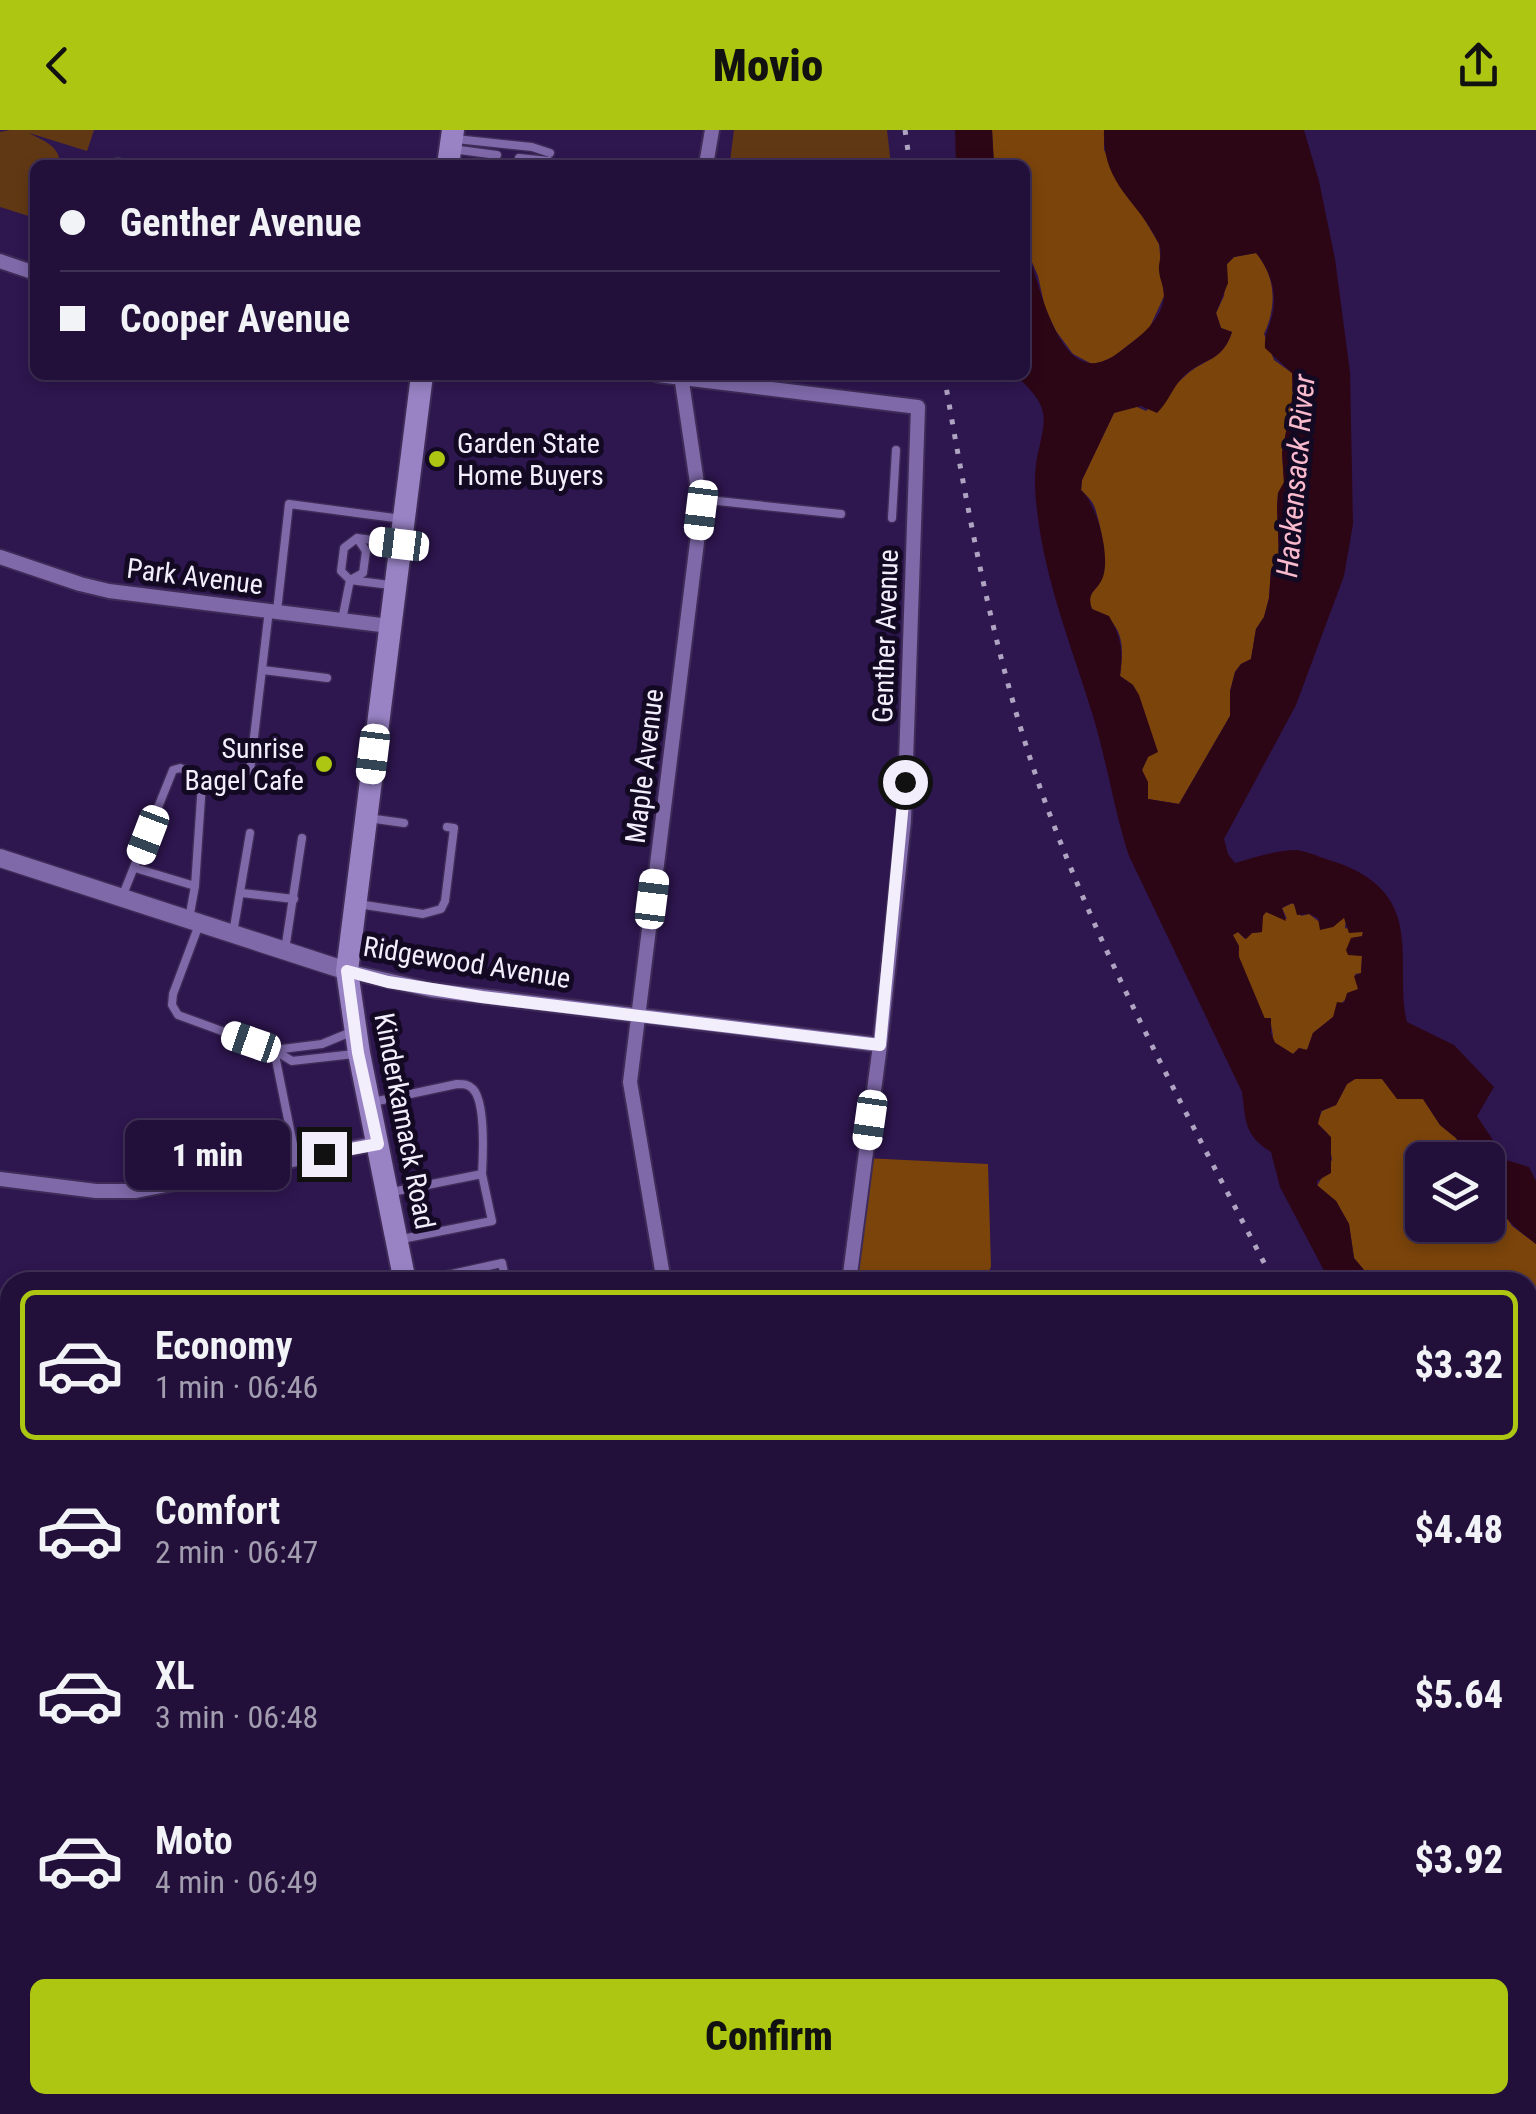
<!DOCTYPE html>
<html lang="en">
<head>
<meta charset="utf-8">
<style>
	body { margin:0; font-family:"Roboto Condensed",sans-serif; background:#2e1e46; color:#f1f3f6; height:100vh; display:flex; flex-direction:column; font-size:38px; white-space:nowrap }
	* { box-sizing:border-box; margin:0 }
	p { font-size:32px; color:#a29daf }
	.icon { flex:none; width:55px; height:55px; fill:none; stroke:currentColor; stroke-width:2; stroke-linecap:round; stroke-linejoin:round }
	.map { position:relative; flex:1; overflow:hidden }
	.drawer { position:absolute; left:0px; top:1142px; width:1538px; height:842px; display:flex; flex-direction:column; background:#22103b; border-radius:30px 30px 0 0; box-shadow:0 5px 15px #0003,0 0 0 2px #3f3055 }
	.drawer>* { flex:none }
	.top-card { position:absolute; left:30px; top:30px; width:1000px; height:220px; border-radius:15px; box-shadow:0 5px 15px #0003,0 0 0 2px #3f3055; display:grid; align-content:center; height:220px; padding:0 30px; background:#22103b }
	.buttons { position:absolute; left:1405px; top:1012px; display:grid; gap:20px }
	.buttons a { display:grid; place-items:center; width:100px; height:100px; border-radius:15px; background:#22103b; box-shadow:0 5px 15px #0003,0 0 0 2px #3f3055; font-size:50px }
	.end { position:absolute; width:45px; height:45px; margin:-22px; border:12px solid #f2eefc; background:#111; box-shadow:0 0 0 5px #111 }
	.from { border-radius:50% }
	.bubble { position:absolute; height:70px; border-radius:15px; background:#22103b; box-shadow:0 5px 15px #0003,0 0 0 2px #3f3055; font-size:32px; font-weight:800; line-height:70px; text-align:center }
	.car { position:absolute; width:30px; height:60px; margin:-30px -15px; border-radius:12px; box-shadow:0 0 8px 2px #0007; background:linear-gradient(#fff 24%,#345 0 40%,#fff 0 76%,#345 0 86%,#fff 0) }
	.top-card b { display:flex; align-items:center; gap:35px; height:95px; font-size:38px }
	.top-card b+b { border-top:2px solid #3f3055 }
	.top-card i { width:25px; height:25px; background:#f1f3f6 }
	ul { padding:18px 0 0; list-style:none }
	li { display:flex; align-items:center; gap:30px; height:150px; margin:0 20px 15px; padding:0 10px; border:5px solid transparent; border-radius:15px }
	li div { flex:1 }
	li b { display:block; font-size:38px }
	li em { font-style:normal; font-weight:800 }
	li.on { border-color:#acc612 }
	li>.icon { width:90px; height:90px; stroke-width:1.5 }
	.cta { display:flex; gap:20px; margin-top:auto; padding:20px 30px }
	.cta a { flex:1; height:115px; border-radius:15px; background:#acc612; color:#111; font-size:40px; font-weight:800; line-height:115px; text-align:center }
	header { display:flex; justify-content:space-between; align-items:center; height:130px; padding:0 30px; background:#acc612; color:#111; font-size:45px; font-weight:800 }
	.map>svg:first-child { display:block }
	.green { fill:#613814 }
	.forest { fill:#7b440b }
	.water { fill:#2d0616; fill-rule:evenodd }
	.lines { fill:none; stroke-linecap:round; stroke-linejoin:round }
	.river { stroke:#2d0616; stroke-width:32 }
	.service-casing { stroke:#3e2b57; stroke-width:11 }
	.minor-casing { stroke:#3e2b57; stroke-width:18 }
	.tertiary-casing { stroke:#3e2b57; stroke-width:21 }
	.secondary-casing { stroke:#3e2b57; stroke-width:24 }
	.primary-casing { stroke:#3e2b57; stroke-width:26 }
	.service { stroke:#7f69a9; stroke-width:8 }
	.minor { stroke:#7f69a9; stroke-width:14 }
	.tertiary { stroke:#7f69a9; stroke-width:18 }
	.secondary { stroke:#7f69a9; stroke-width:20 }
	.primary { stroke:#9983c5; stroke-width:22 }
	.rail { stroke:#afa4c1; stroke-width:5; stroke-dasharray:5 10; stroke-linecap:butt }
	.route { stroke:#f2eefc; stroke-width:12 }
	.poi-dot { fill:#acc612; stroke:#130922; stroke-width:4 }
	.labels { text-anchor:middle; stroke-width:10; stroke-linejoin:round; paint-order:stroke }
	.poi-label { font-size:28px; fill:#f2eefc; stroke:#130922; text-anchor:start }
	.street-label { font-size:28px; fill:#f2eefc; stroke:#130922 }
	.water-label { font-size:30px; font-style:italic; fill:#fabacd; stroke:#130922 }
</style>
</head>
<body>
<header><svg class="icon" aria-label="back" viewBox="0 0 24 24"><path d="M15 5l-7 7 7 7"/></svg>Movio<svg class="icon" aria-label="share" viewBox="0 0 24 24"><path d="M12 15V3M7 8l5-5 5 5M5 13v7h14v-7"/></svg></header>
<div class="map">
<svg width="1536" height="1984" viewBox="0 0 1536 1984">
	<rect width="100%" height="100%" fill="#2e164f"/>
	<path class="green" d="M10,0H94L87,21L29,3C43,11 60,15 60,35H35V88L0,77V2Z
		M734,0H887L891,35H772L730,31Z
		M1135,1975H1309L1341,1984H1136Z"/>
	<path class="forest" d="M992,0H1104V20L1159,114L1164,166L1149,199L1113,227L1101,232L1092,234L1073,224L1056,201L1045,178L1038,146L1025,116V35H994Z
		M1256,123C1276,147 1277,176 1264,204L1274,230L1292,243L1293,265L1282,323L1284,353L1278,363L1277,377L1279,426L1271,440L1269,468L1264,487L1256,499L1251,529L1241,534L1235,542L1230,561V586L1179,674L1148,669L1147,652L1142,640L1148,627L1143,578L1133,555L1120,546C1123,521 1126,499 1101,483C1095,480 1092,481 1090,474C1086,464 1095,462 1099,454C1110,435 1101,397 1095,378C1093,371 1086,365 1081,360L1082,350L1114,283L1135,276L1146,281C1159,270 1171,258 1184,247C1203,228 1222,233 1232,202L1221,198L1216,183L1224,166L1227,134L1234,127Z
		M1293,773L1301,786L1309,784L1326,797H1333L1343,787L1346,789L1345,798L1363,802L1362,807L1351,808L1350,824L1362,826L1361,843L1355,844L1359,859L1340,874L1333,887L1313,903L1307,920L1299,918L1293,924L1270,910L1273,906L1270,888H1250L1239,879L1243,853L1238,840L1239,816L1232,805L1238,802L1245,809L1252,803L1261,802L1263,785L1266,782L1287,789L1282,778Z
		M1355,949H1382L1397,968L1423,969L1440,995L1456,1008L1470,1030H1422V1095H1488V1059L1512,1096L1536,1114V1315L1528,1312V1152H1374L1354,1128L1349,1094L1336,1071L1317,1056L1332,1030L1328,1004L1317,993L1322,981L1336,975L1347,954Z
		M864,1028L988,1034L991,1137L983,1152H849Z"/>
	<path class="water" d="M955,0H992L994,35H956Z
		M1104,0H1304L1319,51L1335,129L1350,242L1353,394L1344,446L1296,575L1224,709L1228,724L1235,733C1254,728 1277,720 1296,720C1306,721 1317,726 1326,729C1359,739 1390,755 1399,792C1407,825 1399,860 1407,892L1454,915L1494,957L1477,986L1506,1030L1529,1037L1536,1051V1114C1503,1089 1488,1073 1488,1030H1470L1456,1008L1440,995L1423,969H1397L1382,949H1355L1347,954L1336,975L1321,981L1318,994L1331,1007V1043L1317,1051V1055L1336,1071L1349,1094L1354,1128L1374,1152H1330L1280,1057L1271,1022C1244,1005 1246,992 1242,962L1129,726C1114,680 1107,632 1093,586C1072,517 1045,452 1037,380C1035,365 1034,349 1036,334C1038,319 1046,297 1043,282C1039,266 1027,257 1016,245H1025V116C1038,145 1054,238 1096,233C1111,231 1124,218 1135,210C1148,200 1163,184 1164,166C1164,156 1158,146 1159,136C1160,128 1162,122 1159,114C1138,69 1102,56 1104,0ZM1256,123C1270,140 1278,163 1272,186C1269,199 1264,205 1265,218L1292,243L1293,265L1282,323L1284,352L1278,363L1277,377L1279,426L1271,440L1269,468L1264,487L1256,499L1251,529L1241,534L1235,542L1230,562V586L1179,674L1148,669V652L1142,640L1148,627L1158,622L1139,565L1133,555L1120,546C1123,522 1122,508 1109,486L1092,479C1085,460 1101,460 1104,443C1109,421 1097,375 1081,360L1082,350L1114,283L1141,276L1157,283C1169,272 1173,255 1186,244C1206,227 1222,232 1232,202L1221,198L1216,183L1228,153L1227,134L1234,127ZM1291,773L1294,774L1297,785L1309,784L1318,788L1320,800L1333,797L1344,788L1349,803L1363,802L1362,806L1351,808L1346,820L1348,825L1362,826L1361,843L1354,846L1358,859L1347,863L1344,873L1337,872L1333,887L1313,903L1307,920L1299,918L1293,924L1271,910V888H1250L1240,879L1243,853L1238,840L1239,816L1233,805L1238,802L1246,809L1252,803L1262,802L1263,786L1266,782L1286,791L1282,778Z
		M1528,1312L1536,1315V1501L1528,1494Z"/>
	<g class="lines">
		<path class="river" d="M1223,830L1262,923"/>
		<g class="service-casing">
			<path id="service" d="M456,9L532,17L550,23
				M452,19L497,25
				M519,28L549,31
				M117,35L118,32
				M699,369L841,384
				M892,388L896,320
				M357,408L366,421L363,443L350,450L341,441L344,418L357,408L396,413
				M277,481L289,374L402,389
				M342,490L350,450L390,455
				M263,540L327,548
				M250,641L269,480
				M202,653L232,658
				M368,688L404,693
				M135,738L195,756
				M242,763L294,769
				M122,767L173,640L180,638L201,646L202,653L195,756L189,789
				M358,774L423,784L441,779L445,771L454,698L447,697
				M200,792L173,864L172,875L178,885L274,920L292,931L354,924
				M233,803L250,703
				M285,820L302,708
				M274,920L296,1029
				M274,920L322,914L351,902
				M373,972L457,954C464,954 468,954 473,959C486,973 483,1026 482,1044
				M392,1062L482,1044L492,1091L402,1109
				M369,1152L399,1145
				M415,1152L502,1133L506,1152
				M1535,1959L1536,1979
				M1394,1984L1396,1975"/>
		</g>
		<g class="minor-casing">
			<path id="minor" d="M706,35L712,0
				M0,131L35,143
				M658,245L918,277L904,691L880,915L849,1152
				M0,427L80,454L109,461L389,496
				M347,841L431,860L880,915
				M0,1049L96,1061H136L378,1013
				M664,1152L630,952L701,380L681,245
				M0,1305L10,1308
				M0,1436L10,1439
				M0,1739L10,1742
				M888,1975L914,1984
				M37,1984L41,1975
				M601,1984L605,1975
				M821,1984L824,1975"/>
		</g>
		<g class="tertiary-casing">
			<path id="tertiary" d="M0,728L347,841"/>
		</g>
		<g class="secondary-casing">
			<path id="secondary" d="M1528,1956L1536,1959"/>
		</g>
		<g class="primary-casing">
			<path id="primary" d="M448,35L453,0
				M405,1152L359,923L347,841L422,245
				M1135,1975L1136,1984"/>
		</g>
		<use href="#service" class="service"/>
		<use href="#minor" class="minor"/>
		<use href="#tertiary" class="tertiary"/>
		<use href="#secondary" class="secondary"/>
		<use href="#primary" class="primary"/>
		<path class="rail" d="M905,0L910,35
			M944,245C969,388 994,529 1043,666C1104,835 1192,993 1274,1152
			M1528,1766L1536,1802"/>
	</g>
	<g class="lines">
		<path class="route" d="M324,1024L378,1014L358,923L347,841L388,852L482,867L880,915L905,652"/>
	</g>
	<g class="poi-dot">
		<circle cx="437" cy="329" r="10"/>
		<circle cx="324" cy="634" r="10"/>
	</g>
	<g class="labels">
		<g class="poi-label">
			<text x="457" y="323">Garden State<tspan x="457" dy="32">Home Buyers</tspan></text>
			<text x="304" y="628" text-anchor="end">Sunrise<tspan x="304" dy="32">Bagel Cafe</tspan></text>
		</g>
		<g class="street-label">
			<text transform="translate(195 446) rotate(7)" y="10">Park Avenue</text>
			<text transform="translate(885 506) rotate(-88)" y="10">Genther Avenue</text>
			<text transform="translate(644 636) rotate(-83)" y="10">Maple Avenue</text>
			<text transform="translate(467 832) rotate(9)" y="10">Ridgewood Avenue</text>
			<text transform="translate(405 991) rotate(79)" y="10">Kinderkamack Road</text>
		</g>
		<g class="water-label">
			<text transform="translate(1296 346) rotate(-85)" y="10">Hackensack River</text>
		</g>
	</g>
</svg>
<div class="buttons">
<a><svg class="icon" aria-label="layers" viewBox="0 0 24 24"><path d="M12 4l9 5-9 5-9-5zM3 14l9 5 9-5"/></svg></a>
</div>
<i class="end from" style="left:905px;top:652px"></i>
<i class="end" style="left:324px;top:1024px"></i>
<div class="bubble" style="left:125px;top:990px;width:165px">1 min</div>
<i class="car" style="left:701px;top:380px;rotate:187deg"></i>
<i class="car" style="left:399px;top:414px;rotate:277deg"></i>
<i class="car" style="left:373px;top:624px;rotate:187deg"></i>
<i class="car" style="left:148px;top:705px;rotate:201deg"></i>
<i class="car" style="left:652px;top:769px;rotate:7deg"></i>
<i class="car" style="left:251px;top:912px;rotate:289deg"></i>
<i class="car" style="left:870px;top:990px;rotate:188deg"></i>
<div class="top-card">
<b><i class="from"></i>Genther Avenue</b>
<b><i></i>Cooper Avenue</b>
</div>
<section class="drawer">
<ul>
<li class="on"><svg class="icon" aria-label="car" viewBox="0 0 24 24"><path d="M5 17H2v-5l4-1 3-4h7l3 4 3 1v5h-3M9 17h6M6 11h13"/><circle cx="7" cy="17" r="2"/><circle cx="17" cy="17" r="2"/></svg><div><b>Economy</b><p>1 min · 06:46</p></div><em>$3.32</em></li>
<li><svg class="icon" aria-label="car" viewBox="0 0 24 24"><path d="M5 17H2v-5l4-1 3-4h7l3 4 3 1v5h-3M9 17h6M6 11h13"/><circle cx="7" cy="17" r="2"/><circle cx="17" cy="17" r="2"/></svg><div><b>Comfort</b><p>2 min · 06:47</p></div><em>$4.48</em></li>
<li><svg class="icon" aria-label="car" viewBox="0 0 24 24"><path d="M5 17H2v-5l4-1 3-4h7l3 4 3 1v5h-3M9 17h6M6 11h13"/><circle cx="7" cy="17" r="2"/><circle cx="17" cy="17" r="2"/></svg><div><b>XL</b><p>3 min · 06:48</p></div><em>$5.64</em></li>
<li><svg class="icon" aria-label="car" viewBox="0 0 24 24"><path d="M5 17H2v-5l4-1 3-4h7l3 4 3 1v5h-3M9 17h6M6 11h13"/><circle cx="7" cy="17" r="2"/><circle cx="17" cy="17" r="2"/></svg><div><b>Moto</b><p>4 min · 06:49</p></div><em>$3.92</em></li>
</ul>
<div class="cta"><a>Confirm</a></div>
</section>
</div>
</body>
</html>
